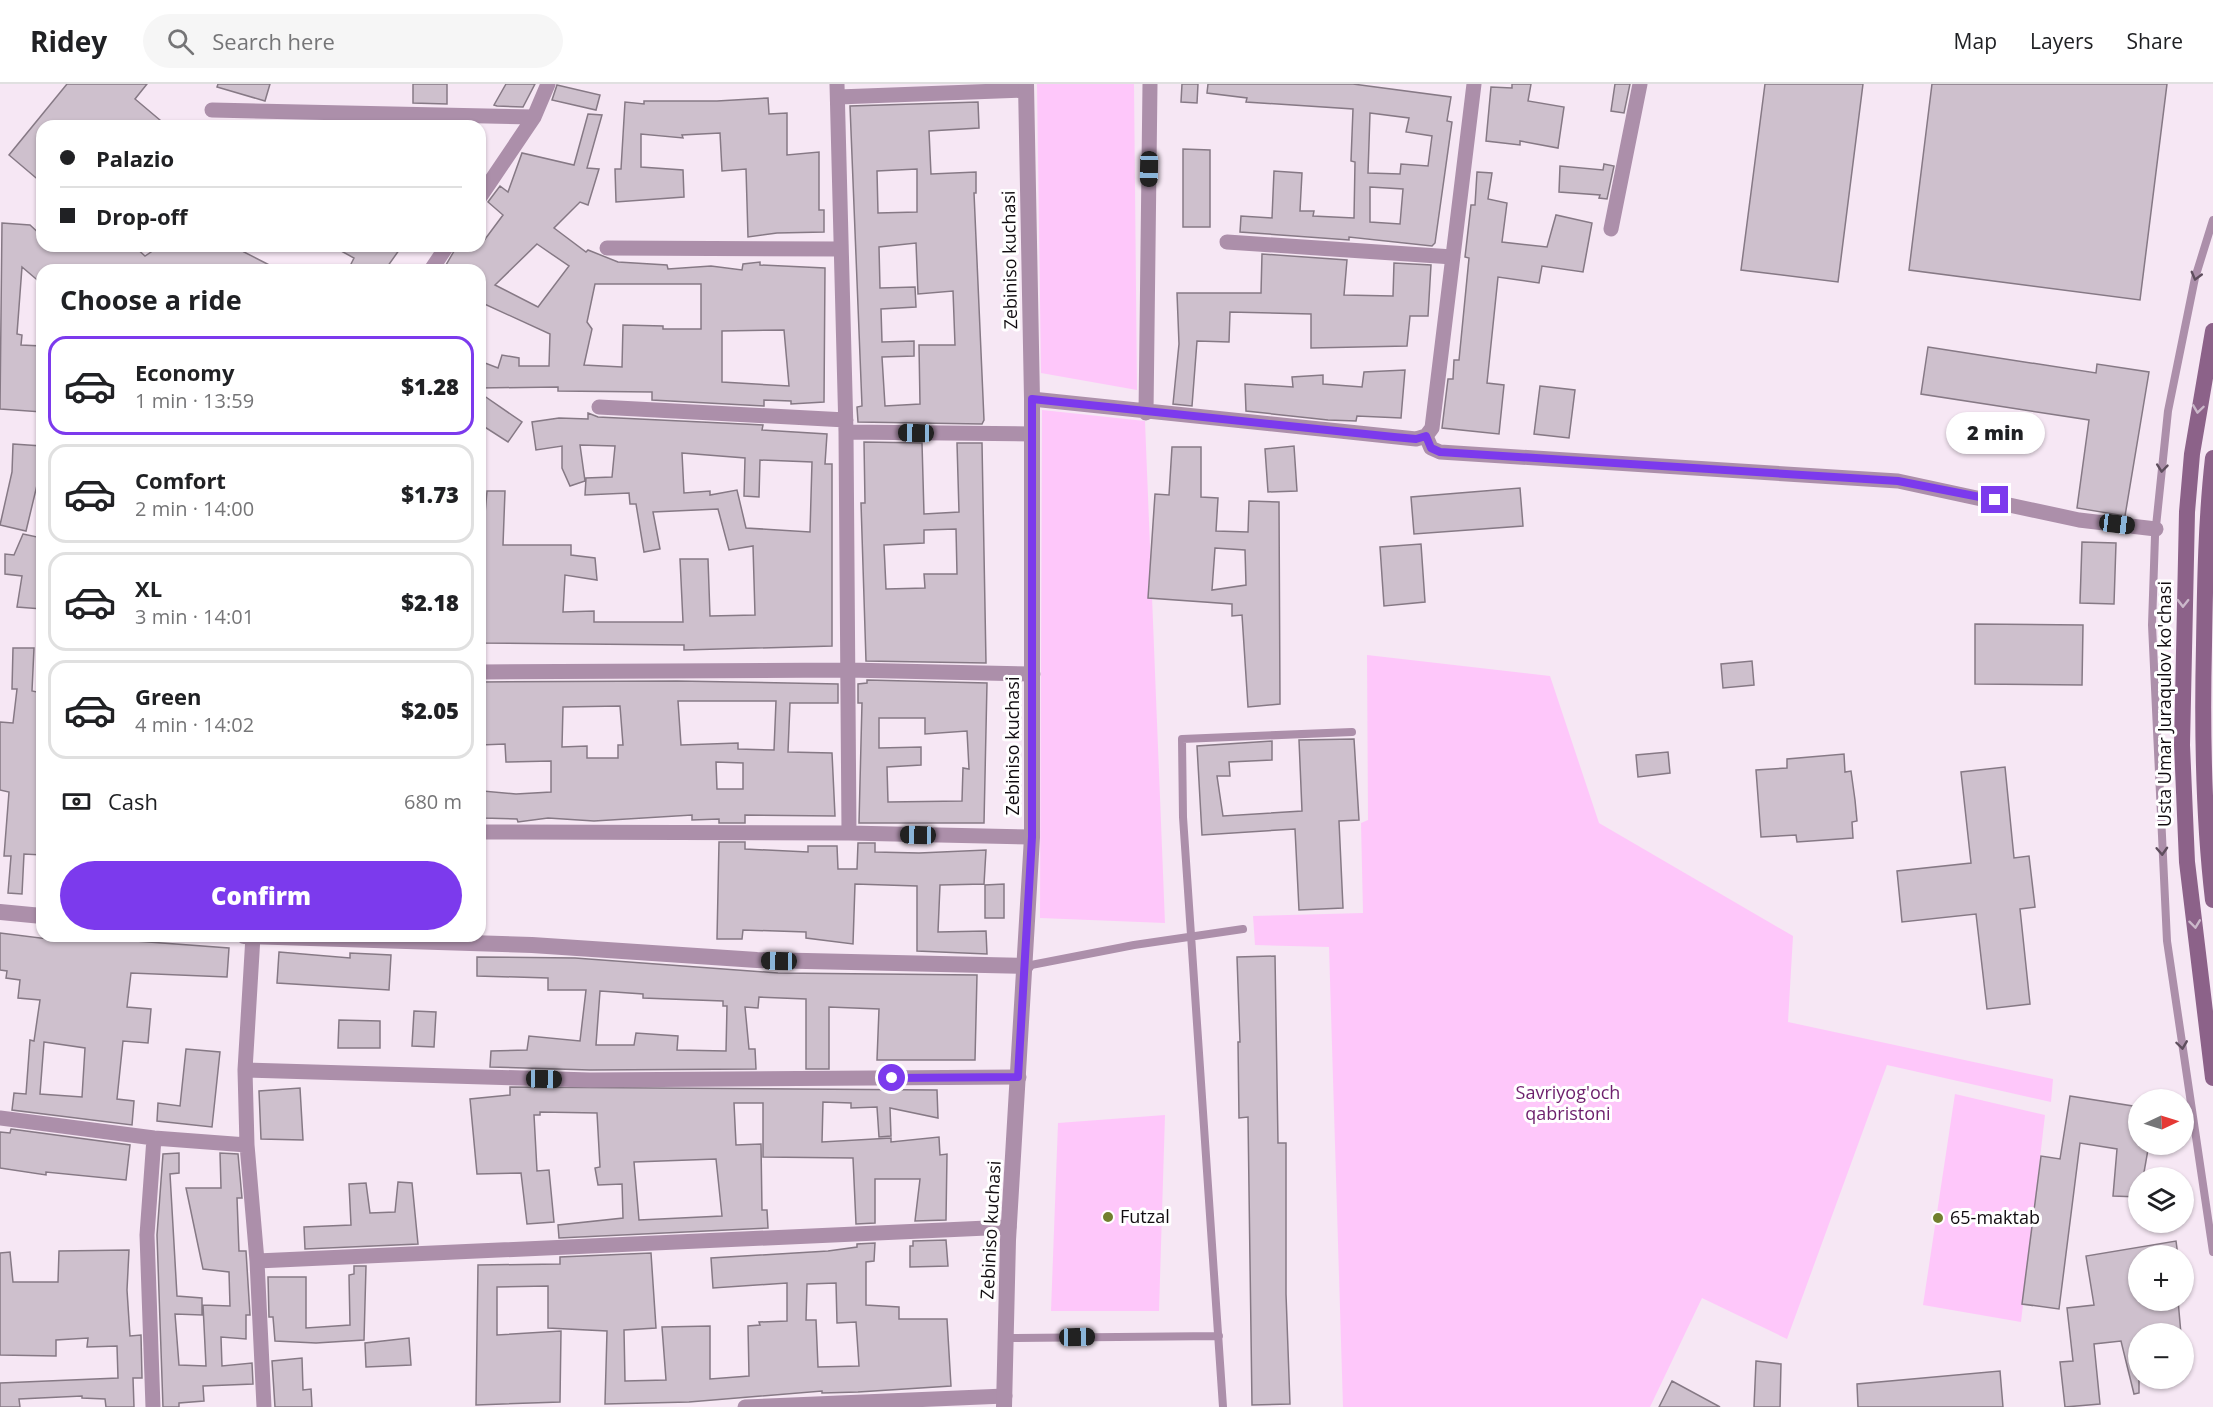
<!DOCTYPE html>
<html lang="en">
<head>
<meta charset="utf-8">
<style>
	body { margin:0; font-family:"Open Sans",sans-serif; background:#f6f6f6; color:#202124; height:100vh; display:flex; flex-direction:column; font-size:22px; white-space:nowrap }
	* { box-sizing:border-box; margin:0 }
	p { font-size:20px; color:#757577 }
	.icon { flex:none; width:33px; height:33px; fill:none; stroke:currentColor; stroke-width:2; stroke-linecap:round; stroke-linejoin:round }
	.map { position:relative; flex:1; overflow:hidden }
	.side { position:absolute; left:36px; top:180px; width:450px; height:678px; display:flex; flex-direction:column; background:#fff; border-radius:18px; box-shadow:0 2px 4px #0004 }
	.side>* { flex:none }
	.banner { position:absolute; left:36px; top:36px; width:450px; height:132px; border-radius:18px; box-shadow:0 2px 4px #0004; display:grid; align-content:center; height:132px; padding:0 24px; background:#fff }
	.needle { width:39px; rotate:86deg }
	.fabs { position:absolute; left:2128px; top:1005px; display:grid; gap:12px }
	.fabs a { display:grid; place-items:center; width:66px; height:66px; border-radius:50%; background:#fff; box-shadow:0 2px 4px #0004; font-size:30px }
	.end { position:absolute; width:27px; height:27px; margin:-14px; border:8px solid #7c3aed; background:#fff; box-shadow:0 0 0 3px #fff }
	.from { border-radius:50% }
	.bubble { position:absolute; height:42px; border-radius:21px; background:#fff; box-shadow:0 2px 4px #0004; font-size:20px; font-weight:800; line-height:42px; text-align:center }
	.car { position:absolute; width:18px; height:36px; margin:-18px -9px; border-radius:8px; box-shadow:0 0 4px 2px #0007; background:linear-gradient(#222 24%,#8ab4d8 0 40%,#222 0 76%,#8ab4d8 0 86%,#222 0) }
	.banner b { display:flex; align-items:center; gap:21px; height:57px; font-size:22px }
	.banner b+b { border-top:2px solid #e0e0e0 }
	.banner i { width:15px; height:15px; background:#202124 }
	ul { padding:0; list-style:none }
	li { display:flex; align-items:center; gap:18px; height:99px; margin:0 12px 9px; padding:0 12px; border:3px solid #e0e0e0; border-radius:18px }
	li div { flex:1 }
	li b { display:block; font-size:22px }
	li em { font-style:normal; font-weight:800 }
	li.active { border-color:#7c3aed }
	li>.icon { width:54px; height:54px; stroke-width:1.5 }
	h2 { padding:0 24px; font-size:27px; line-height:72px }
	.pay { display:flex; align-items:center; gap:15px; height:66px; padding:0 24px; font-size:22px }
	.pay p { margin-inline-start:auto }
	.button { display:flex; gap:12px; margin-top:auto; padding:12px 24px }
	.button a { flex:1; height:69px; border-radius:36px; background:#7c3aed; color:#fff; font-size:24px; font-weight:800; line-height:69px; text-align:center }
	header { display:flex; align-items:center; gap:36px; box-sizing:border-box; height:84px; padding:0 30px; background:#fff; border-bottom:2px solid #e0e0e0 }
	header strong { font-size:28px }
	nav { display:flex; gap:33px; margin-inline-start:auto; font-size:21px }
	.search { width:420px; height:54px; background:#f6f6f6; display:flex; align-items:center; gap:15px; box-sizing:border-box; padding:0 21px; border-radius:33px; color:#757577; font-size:22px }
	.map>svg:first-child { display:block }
	.green { fill:#fec7fa }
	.building { fill:#cec0cd; stroke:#867985; stroke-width:1.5; fill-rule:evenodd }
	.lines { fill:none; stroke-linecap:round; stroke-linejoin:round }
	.service { stroke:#ac8faa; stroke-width:8 }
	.minor { stroke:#ac8faa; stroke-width:15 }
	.tertiary { stroke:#ac8faa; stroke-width:16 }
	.secondary { stroke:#8c6289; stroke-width:16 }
	.oneway { stroke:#5e4e5d }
	.oneway2 { stroke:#cbb8ca }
	.route { stroke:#7c3aed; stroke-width:8 }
	.poi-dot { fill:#717f2d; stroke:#fff; stroke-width:2 }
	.labels { text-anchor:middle; stroke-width:6; stroke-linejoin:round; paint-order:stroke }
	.street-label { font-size:18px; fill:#110c10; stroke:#fff }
	.park-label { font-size:18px; fill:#6d1f6c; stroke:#fff }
	.poi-label { font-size:18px; fill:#110c10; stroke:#fff; text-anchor:start }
</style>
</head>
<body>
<header>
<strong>Ridey</strong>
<div class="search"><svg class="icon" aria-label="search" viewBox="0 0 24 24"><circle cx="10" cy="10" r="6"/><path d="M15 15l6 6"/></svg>Search here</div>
<nav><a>Map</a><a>Layers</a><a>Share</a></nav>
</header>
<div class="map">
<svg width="2213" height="1323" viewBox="0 0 2213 1323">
	<rect width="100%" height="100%" fill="#f6e7f4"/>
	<path class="green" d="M1037,0H1134L1137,306L1041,289Z
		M1042,326L1145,337L1165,839L1040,834Z
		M1367,571L1550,592L1599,739L1793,852L1788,938L2053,995L2051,1018L1887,981L1787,1255L1702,1214L1650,1323H1343L1329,863L1255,861L1253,832L1363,829L1361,739L1368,736Z
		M1955,1010L2045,1031L2021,1238L1923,1221Z
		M1165,1031L1159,1227H1051L1058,1039Z"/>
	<path class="building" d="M67,0H147L135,15L167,42H42V99L9,71Z
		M218,0H270L265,17L217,3Z
		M413,0H447V20L413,19Z
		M506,0H535L523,23L497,22L494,21Z
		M1182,0H1198L1197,19L1181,18Z
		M1208,0H1353L1451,13L1447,37L1452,38L1435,159L1432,162L1349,153V156L1240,148L1241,132L1272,134L1274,87L1302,89L1300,127H1314L1313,132L1354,134L1355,78L1351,77L1353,25L1246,18L1247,14L1207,9ZM1370,29L1409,34L1406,48L1432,52L1428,82L1401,80L1400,90L1368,89ZM1370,103L1403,105L1400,140L1370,138Z
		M1512,0H1531L1528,17L1564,23L1558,64L1520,57V61L1486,57L1491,3L1512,4Z
		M1615,0H1630L1624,29L1611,27Z
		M1765,0H1863L1838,198L1741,186Z
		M1932,0H2167L2140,216L1909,186Z
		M557,1L600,11L596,26L552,16Z
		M768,14L769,30L787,29V71L819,68V126H824V148L777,149L748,153L746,85L722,87L720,49L682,51L683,54L641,50V83L683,86L684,113L616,118L615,85H621L625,18L644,20V17H717Z
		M978,18L979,44L929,47L931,90L976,88V109H974L984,336L982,340L858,338L857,323L862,322L850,22ZM917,85V128L878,129L877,87ZM916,159L918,210L953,207L955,261H919L920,320L885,322L882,273L914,272V257L882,258L881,225L916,223L915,203L880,204L879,163Z
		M588,30L602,31L587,84L599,85L588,121L580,118L554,144L586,168L588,166L618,178L667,181L668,185L711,182L742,186L743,180L760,178V181L825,184L824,318L791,320V317L764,316V322L652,316V308L558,307V303L480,304V277L498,284L502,271L519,274V282H549L550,250L480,218V186H443L457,162H480L503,131L488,118L500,102L508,108L522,69L574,81ZM537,160L569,182L538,223L495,201ZM595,200H701V245H663V242L623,241L622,283L584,281L592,245L587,238ZM784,246L789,302L722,298V247Z
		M1183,65L1210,66V143H1183Z
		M1604,80L1614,82L1607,115L1599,114L1600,111L1559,108L1560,82L1603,86Z
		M1477,88L1492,89L1488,115L1507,119L1502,158L1547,163L1556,131L1592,139L1583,188L1542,182L1539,199L1498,193L1487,299L1504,301L1499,350L1442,344L1448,295H1453L1454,276H1459L1469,174L1465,173L1471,121H1475Z
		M2,139L30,141L42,152V162H134L145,172L160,162H250L244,168L279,186H42V200L22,183L17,250L22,251L21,261L42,262V328L0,325Z
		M332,162H402L385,186H348L354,174Z
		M1262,170L1347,176L1344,211L1393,212L1394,179L1431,181L1428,232H1410L1407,262L1311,264V230L1230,228L1229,258L1197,257L1192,322L1173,320L1179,260L1177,209H1261Z
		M1928,263L2096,289L2097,280L2149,288L2125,432L2077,424L2089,336L1921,310Z
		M1405,286L1401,334L1357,332L1356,337L1328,336L1246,327L1245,300L1293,303L1292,293L1323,291V300L1362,303L1364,288Z
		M1540,302L1575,306L1569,354L1534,350Z
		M480,309L522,338L508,358L480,340Z
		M588,329L598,333L763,341L762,346L827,350L825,380H832V562L684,566V561L480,559V486L487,407H505L503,461H571V471L595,474L597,496L565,491L563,528L594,527V538H683L680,475H708L710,532L755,531L753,462L729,466L718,425L653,428L660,465L644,468L636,420H630L629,409L585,411L586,394L612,393L615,362L580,361L585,397L570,402L562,384V362L536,366L532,338L559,334L588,335ZM682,369L745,374L744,412L759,413L760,376L812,378L810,448L746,444L737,406L710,411V407L684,409Z
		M864,358L922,359L924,430L959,428L957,359H982L986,579L866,577L861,419H865ZM956,445L957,490H924L925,504L886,505L884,461L924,459V446Z
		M13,360L42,362V397H38L26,447L0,441L12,388Z
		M1294,362L1297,407L1268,408L1265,365Z
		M1172,363H1201V413L1218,414L1216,447L1248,448L1249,417L1279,418L1280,620L1248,623L1242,531L1232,532V520L1148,514L1155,410L1169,411ZM1215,464L1245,466L1246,501L1212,506Z
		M1520,404L1523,442L1414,450L1411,413Z
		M23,450L42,454V525L17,523L22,492L5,490V470L14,471Z
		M2082,458L2116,459L2114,520L2080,519Z
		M1421,460L1425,518L1384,522L1380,463Z
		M1975,540L2083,541L2082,601L1975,600Z
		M13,564H34L32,607L42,609V771L24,770L22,810L8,809L11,772H4L9,708L0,706V638L13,639L17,605H12Z
		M1752,577L1754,601L1723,604L1721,580Z
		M867,596L987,599L984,739H859L862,619H858V600L867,599ZM879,634H925V650L967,647L969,685L963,684L962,717L888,718L887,683L921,681V663L879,664Z
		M677,597L838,600V619H790L788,668L832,669L835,732L745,731V739H719V735L692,736V731L594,737L548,734L518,738L517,735L483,734V707L516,710L551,708V677L506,678L505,660L480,661V598ZM678,617H776L774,666L738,665V659L681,661ZM620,622L623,661H618V674H587V662L562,663L563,623ZM716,678L743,679V705H717Z
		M1354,655L1359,736L1339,737L1343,824L1299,826L1295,745L1202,751L1197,662L1272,657V676L1229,678L1230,692H1217L1223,732L1302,727L1299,656Z
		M1668,668L1670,689L1638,693L1636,671Z
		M1844,670L1845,688L1851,687L1855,716L1857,737L1852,738L1853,754L1797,758L1796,751L1761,753L1756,686L1787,684V675Z
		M2005,683L2014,774L2029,772L2035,823L2020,825L2030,920L1987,925L1976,830L1902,838L1897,787L1971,779L1961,688Z
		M719,758H745V765L808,768V762H837L838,785H857L858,759H875V768L919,769L986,766L984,800L940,801L938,848L986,847L987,870L917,867V802L855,800L853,860L806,854V848L743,846L742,855H717Z
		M1004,800V834H985V801Z
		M0,849L48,855V852H68L229,864L227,893L131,889L127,923L151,925L148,959L123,957L117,1015L134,1017L132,1041L12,1026L14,1009L26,1010L30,956L34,957L40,916L18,914L20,896L6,894L7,887L0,886ZM44,958L85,964L82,1013L40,1010Z
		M279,868L350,874V869L391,871L389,906L277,899Z
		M1275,872L1278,1059H1286V1210L1290,1320L1252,1321L1248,1033L1239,1034L1238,958H1240L1237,873Z
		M477,873L575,874L778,889L977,891L975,976H877L879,925L829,923V985H806V915L759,913L758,924L745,923L749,965H755L756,985L590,986L490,983L491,967L527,966L529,952L580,957L586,906H548V894L477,892ZM600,907L643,910V914L723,917V922H727L726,967L677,966L678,952L636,949L634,961H596Z
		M414,927L436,928L434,963L412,962Z
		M339,936L380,937V964H338Z
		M186,965L220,968L212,1043L157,1037L158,1019L180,1022Z
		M510,1003L937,1006L938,1034L890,1024L891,1052L879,1053L877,1023L851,1024V1019L823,1018L822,1058L891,1054V1058L939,1053L940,1071L947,1070L946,1136L915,1137L920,1095H875V1139L856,1140L853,1074L763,1073V1019H734L736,1061L761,1060L762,1126H767L768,1144L559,1154L558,1141L623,1134L622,1100L598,1101L595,1084L600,1083L597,1029L540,1028V1031H534L537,1087L549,1086L554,1138L527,1140L521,1089L477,1090L470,1015L510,1011ZM716,1075L722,1132L639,1136L634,1078Z
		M300,1004L303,1056L261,1055L259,1007Z
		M2070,1012L2139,1023V1060H2149L2143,1094H2139V1113L2113,1112L2117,1065L2080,1059L2059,1225L2022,1220L2041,1072L2060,1075Z
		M11,1045L130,1061L126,1096L46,1088V1091L0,1084V1048L10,1049Z
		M179,1069V1089L170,1090L177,1212L202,1214V1231L175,1230L179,1281L206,1282L203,1221L230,1222L229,1188L203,1185L186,1104H221L220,1069L238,1070L242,1114H237L239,1167H246L250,1231H246V1255L221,1253L222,1282L252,1279L253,1300L203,1302L204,1317L179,1319V1323H163L157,1151L163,1070Z
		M398,1098L412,1099L418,1160L305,1165L304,1143L351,1141L349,1100L366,1099L370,1129L395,1128Z
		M946,1156L948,1182L910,1183V1162H913V1157Z
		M2176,1157L2178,1172H2139V1216H2178L2181,1250H2139V1309L2134,1310L2121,1257L2094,1260L2100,1320L2065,1323L2060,1278L2073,1277L2067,1224L2094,1221L2086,1172Z
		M875,1159L874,1177L866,1178V1221L899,1223V1235H947L951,1302L858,1308L822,1309V1307L689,1318L605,1320L607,1247L548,1244V1202L497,1203V1251L561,1247L560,1318L476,1321L478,1181L560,1180V1173L651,1169L656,1244L624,1246L625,1297L666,1296L662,1243L710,1242V1295L749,1292L748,1242L760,1241L759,1238L787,1237V1199L713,1204L711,1174L828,1167L857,1163V1160ZM836,1199L837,1239L856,1238L859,1282L818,1283L816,1236H806L807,1200Z
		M129,1166L127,1206L130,1252L141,1251L142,1294H133L134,1323H106L105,1315L82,1314V1312L19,1315L20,1323H0V1299L118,1294L117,1262L87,1263L88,1254L56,1256V1272L0,1271V1169L10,1168L13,1198H58L59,1167Z
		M354,1182H366L364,1256L316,1259L275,1257L273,1233H269L268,1193H306V1244L350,1241L349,1191L354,1190Z
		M409,1254L411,1281L366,1283L365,1259Z
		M302,1274L303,1306L311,1305L312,1323H275L272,1277Z
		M1756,1277L1781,1280L1780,1323H1754Z
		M2000,1287L2003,1323H1858L1857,1300Z
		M1672,1297L1720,1323H1659Z"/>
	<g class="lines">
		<path class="service" d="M2213,136L2195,194L2168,327L2155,452L2152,541L2167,857L2213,1168
			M1026,882L1134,861L1243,845
			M1006,1254L1219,1252
			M1223,1323L1183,733L1182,655L1352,648"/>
		<path class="minor" d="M837,0L846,348L849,749
			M838,13L1026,6
			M212,26L534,33
			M480,113L534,33L548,0
			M1611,145L1640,0
			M1227,158L1453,173
			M607,164L841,165
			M431,186L447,162
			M1032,315L1416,355L1426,352L1432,344L1474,0
			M599,323L846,336
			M1146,329L1150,0
			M846,348L1032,350
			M1426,352L1431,364L1440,368L1898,397L2079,436L2156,445
			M480,588L848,586L1033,590
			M480,748L849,749L1032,753
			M253,852L245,986L247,1061L257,1177L264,1323
			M245,986L590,996L1019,993
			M0,1034L154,1054L247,1061
			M257,1177L1009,1143
			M153,1323L147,1151L154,1054
			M745,1323L1005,1312"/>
		<path class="tertiary" d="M0,828L42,832
			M244,852L532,861L757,876L1026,882
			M1004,1323L1008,1156L1032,753V315L1026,0"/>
		<path class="secondary" d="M2213,247L2192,370L2187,428L2182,661L2187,778L2213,994
			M2213,374C2206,436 2205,498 2204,561C2202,646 2203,731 2213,816"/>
	</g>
	<defs><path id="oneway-chevron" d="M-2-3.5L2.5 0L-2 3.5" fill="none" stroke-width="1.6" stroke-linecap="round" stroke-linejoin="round" transform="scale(1.5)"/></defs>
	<g class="oneway">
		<use href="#oneway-chevron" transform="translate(2196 192) rotate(105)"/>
		<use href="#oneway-chevron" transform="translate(2162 384) rotate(96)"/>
		<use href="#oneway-chevron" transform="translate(2162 767) rotate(87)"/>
		<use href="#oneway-chevron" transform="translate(2182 961) rotate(82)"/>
	</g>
	<g class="oneway2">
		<use href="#oneway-chevron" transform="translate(2198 325) rotate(98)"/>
		<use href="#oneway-chevron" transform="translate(2183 519) rotate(91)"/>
		<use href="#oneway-chevron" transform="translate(2195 840) rotate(83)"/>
	</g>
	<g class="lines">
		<path class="route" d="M892,994L1018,993L1032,753V315L1394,353L1416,355L1426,352L1431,364L1440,368L1898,397L1995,416"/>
	</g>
	<g class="poi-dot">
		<circle cx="1108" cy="1133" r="6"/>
		<circle cx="1938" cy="1134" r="6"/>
	</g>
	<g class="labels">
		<g class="street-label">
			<text transform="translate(1010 176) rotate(-91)" y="6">Zebiniso kuchasi</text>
			<text transform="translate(2165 620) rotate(-90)" y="6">Usta Umar Juraqulov ko'chasi</text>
			<text transform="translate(1013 662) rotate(-90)" y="6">Zebiniso kuchasi</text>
			<text transform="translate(991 1146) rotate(-87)" y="6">Zebiniso kuchasi</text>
		</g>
		<g class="park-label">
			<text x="1568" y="1015">Savriyog'och<tspan x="1568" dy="21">qabristoni</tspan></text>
		</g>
		<g class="poi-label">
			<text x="1120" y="1139">Futzal</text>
			<text x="1950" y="1140">65-maktab</text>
		</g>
	</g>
</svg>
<div class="fabs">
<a><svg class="needle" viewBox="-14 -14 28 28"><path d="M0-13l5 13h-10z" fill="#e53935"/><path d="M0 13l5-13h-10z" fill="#757577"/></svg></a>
<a><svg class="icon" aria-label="layers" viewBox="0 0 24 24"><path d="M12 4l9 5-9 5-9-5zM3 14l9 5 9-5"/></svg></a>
<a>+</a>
<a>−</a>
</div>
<i class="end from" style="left:892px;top:994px"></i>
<i class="end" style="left:1995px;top:416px"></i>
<div class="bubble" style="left:1946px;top:328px;width:99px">2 min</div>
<i class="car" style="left:1149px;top:85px;rotate:181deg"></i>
<i class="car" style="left:916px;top:349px;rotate:271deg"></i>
<i class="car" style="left:2117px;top:440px;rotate:97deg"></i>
<i class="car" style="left:918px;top:751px;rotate:271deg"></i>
<i class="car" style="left:779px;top:877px;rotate:271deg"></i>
<i class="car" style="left:544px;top:995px;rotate:91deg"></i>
<i class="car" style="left:1077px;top:1253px;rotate:89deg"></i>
<div class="banner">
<b><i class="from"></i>Palazio</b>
<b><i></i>Drop-off</b>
</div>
<section class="side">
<h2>Choose a ride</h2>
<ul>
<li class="active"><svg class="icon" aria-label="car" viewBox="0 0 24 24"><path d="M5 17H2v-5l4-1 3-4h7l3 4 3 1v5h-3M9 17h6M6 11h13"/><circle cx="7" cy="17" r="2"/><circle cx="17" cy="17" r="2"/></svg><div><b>Economy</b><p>1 min · 13:59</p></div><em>$1.28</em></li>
<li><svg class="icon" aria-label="car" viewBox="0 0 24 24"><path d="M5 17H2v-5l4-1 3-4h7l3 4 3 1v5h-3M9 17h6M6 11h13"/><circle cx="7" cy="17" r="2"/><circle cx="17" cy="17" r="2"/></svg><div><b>Comfort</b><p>2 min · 14:00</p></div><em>$1.73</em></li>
<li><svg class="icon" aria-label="car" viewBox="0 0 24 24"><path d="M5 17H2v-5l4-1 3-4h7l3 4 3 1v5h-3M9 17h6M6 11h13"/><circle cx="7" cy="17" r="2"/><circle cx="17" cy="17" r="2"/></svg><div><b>XL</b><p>3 min · 14:01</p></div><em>$2.18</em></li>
<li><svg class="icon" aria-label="car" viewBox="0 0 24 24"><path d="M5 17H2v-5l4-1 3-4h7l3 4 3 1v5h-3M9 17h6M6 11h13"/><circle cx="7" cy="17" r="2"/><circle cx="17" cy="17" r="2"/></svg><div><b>Green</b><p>4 min · 14:02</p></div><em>$2.05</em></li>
</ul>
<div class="pay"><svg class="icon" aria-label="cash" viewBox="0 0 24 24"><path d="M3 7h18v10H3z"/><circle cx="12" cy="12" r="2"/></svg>Cash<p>680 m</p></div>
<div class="button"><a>Confirm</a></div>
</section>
</div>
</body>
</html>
